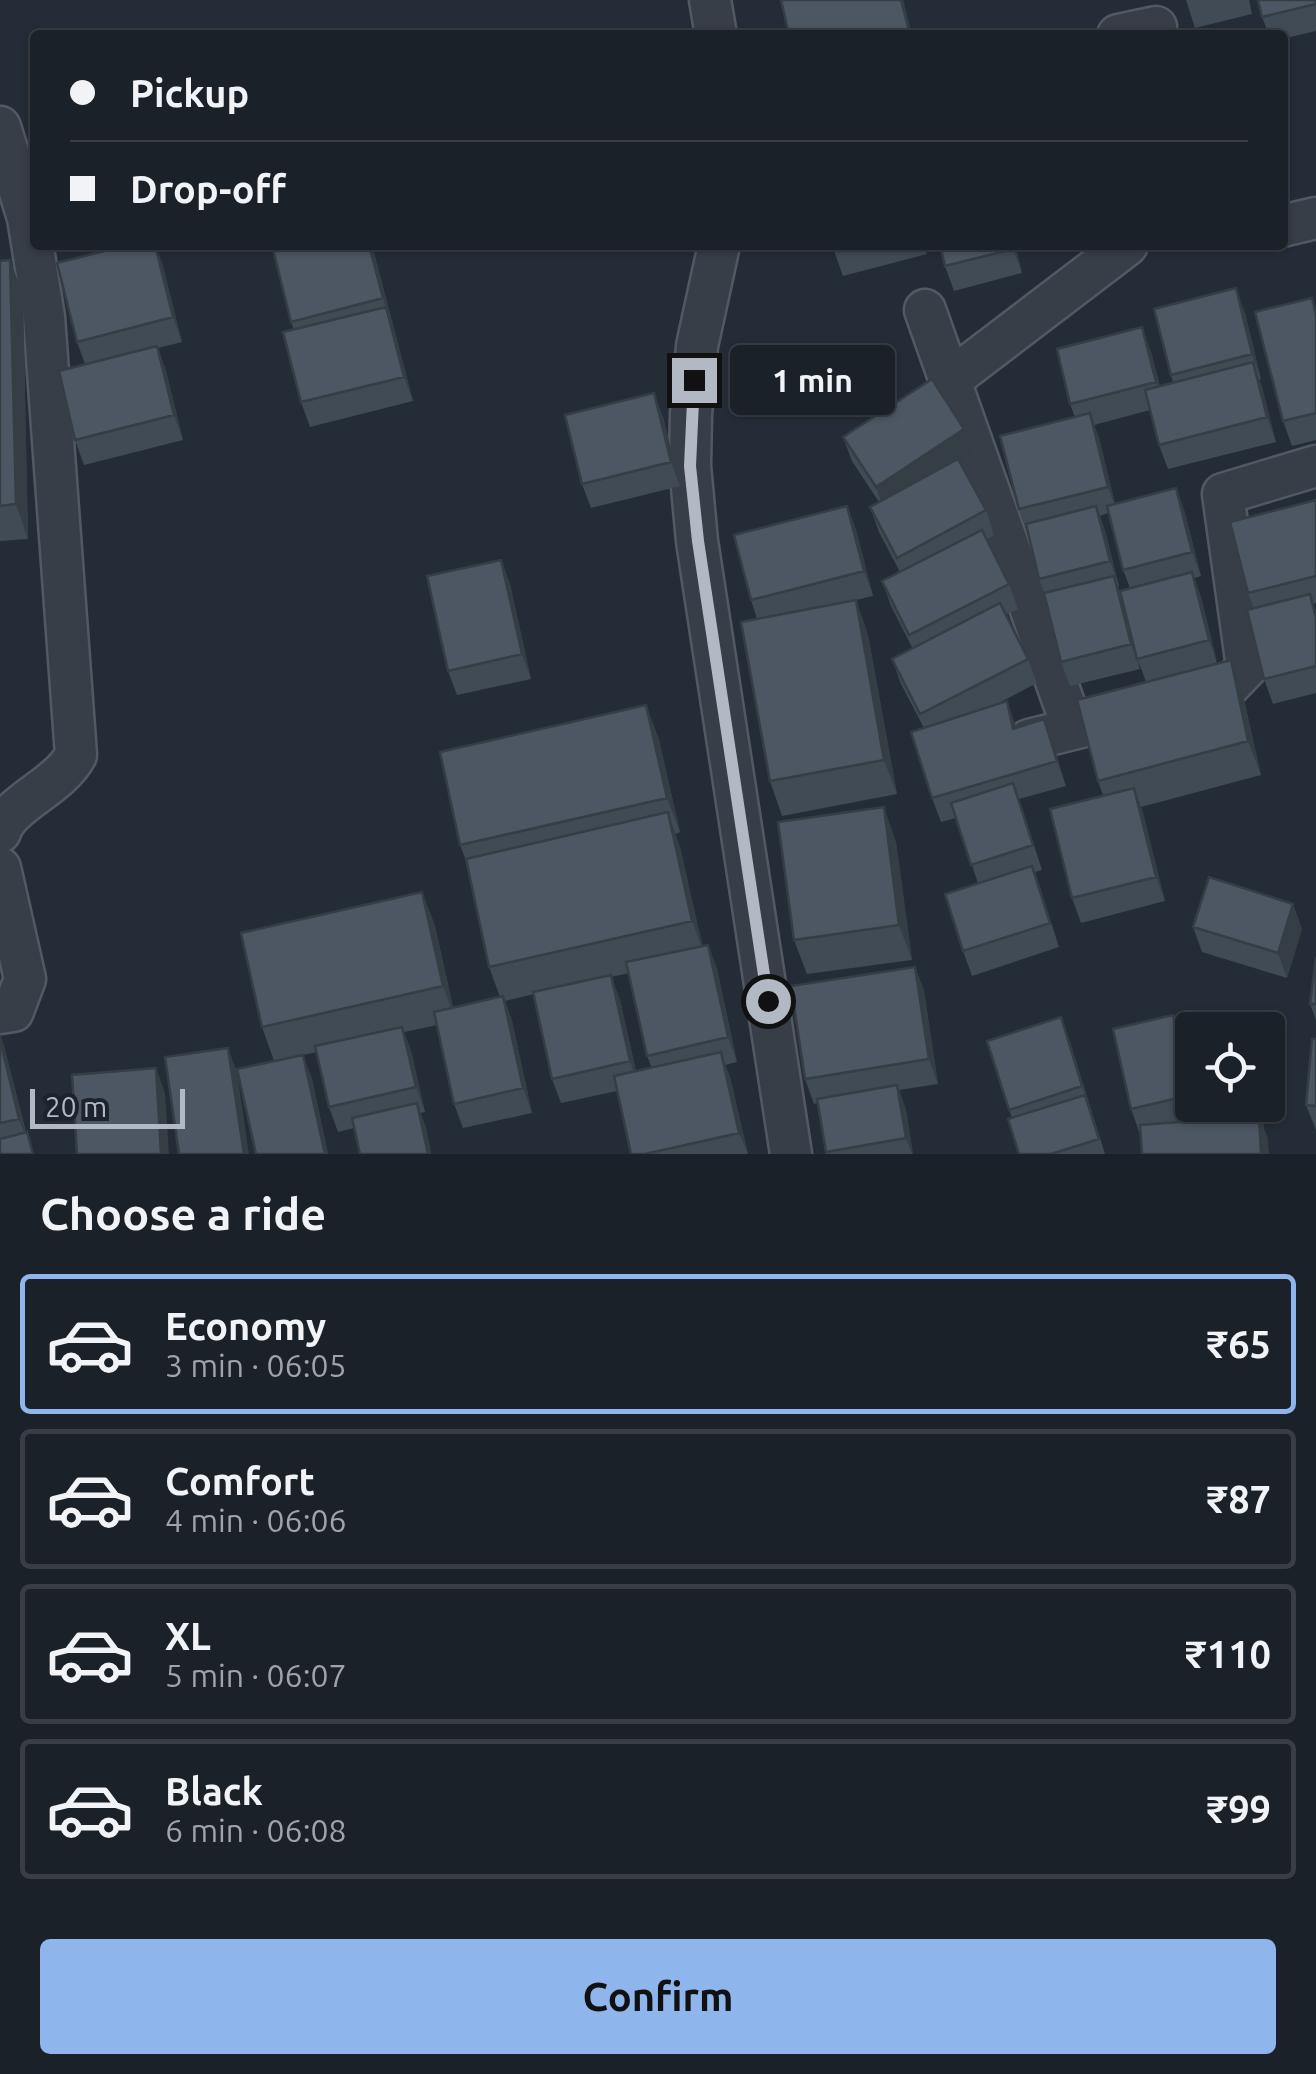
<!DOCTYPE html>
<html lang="en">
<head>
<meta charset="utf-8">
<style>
	body { margin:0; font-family:Ubuntu,sans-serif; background:#242931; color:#f1f3f6; height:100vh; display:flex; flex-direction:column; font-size:38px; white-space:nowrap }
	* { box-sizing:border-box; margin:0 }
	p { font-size:32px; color:#a0a3a8 }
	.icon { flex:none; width:55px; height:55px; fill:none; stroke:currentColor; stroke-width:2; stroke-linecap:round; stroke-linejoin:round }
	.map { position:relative; height:1154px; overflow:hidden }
	.side { display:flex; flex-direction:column; background:#1b2129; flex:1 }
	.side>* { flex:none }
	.hud { position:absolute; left:30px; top:30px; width:1258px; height:220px; border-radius:10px; box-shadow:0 2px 8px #0004,0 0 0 2px #393e46; display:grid; align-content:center; height:220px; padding:0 40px; background:#1b2129 }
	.fabs { position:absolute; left:1175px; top:1012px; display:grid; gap:20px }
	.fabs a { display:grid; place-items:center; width:110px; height:110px; border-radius:10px; background:#1b2129; box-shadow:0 2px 8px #0004,0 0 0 2px #393e46; font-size:50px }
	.scale { position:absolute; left:30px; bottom:25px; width:155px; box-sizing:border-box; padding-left:10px; border:5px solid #b2b9c4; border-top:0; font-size:28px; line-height:35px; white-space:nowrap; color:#b2b9c4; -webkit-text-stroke:8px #1c232d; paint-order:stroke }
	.end { position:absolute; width:45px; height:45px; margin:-22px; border:12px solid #b2b9c4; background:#111; box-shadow:0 0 0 5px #111 }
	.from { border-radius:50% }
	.bubble { position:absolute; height:70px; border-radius:10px; background:#1b2129; box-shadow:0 2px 8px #0004,0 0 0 2px #393e46; font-size:32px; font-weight:700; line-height:70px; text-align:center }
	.hud b { display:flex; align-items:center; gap:35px; height:95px; font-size:38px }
	.hud b+b { border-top:2px solid #393e46 }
	.hud i { width:25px; height:25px; background:#f1f3f6 }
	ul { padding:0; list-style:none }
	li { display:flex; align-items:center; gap:30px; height:140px; margin:0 20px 15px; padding:0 20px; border:5px solid #393e46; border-radius:10px }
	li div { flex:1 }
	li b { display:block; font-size:38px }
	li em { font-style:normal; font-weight:700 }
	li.current { border-color:#8eb5ec }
	li>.icon { width:90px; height:90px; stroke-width:1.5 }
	h2 { padding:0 40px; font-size:45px; line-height:120px }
	.action { display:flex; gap:20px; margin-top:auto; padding:20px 40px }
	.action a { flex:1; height:115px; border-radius:10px; background:#8eb5ec; color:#111; font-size:40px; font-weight:700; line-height:115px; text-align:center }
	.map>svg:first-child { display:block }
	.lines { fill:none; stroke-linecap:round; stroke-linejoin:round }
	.street-casing { stroke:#525963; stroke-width:45 }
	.street { stroke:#373e48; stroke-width:40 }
	.wall { fill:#414b55; fill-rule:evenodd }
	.shaded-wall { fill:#353d45 }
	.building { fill:#4c5763; stroke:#353d45; stroke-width:2.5 }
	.route { stroke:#b2b9c4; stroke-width:12 }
</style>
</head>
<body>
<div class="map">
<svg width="1316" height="1154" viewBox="0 0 1316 1154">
	<rect width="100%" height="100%" fill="#242c37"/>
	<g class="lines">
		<g class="street-casing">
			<path id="street" d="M710,0L716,35
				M1118,35L1156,27
				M0,127L28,218L44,317L76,755C58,788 9,803 0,832
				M1282,226L1316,218
				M719,245L697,346L691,414L690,466L697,541L791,1154
				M925,310L1073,729
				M950,380L1127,245
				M1029,740L1224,691L1247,667L1223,494L1316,466
				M0,868L25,979L13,1011L0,1013"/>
		</g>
		<use href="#street" class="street"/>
	</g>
	<path class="wall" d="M781,0H903L912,35H789Z
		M1186,0H1249L1252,14L1195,28Z
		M1316,0V31L1282,39V35H1269L1262,17Z
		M372,245L413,401L310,427L301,402L294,330L291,322Z
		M832,245H924L927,254L843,276Z
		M1015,245L1022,273L954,291L945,266Z
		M10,260L23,295L28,539L0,541V261Z
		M162,263L182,342L158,348L166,371L183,440L84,465L75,440L85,364L77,342Z
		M1312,298L1316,310V440L1292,446L1283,421Z
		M1245,313L1261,379L1259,380L1276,442L1168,469L1159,445L1150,410L1094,425L1099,438L1115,504L1176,488L1185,513L1201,576L1194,578L1201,597L1217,664L1243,695L1261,775L1141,807L1165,901L1081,923L1072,898L1103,795L1098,781L1146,682L1138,660L1140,669L1070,686L1061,662L1045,595L1039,579L1028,534L1019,509L1075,417L1070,404L1151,352L1160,386L1173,382L1171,375ZM1108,513L1123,570L1130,588L1122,599L1118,586H1119L1105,531L1100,516Z
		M663,417L680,486L591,508L582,484Z
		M843,437L973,454L960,462L986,510L994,535L987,539L1009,584L1018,609L1006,615L1028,659L1037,683L993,706L1017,728L1044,719L1066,786L1019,799L1042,870L1035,872L1059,947L972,976L963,951L978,883L956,818L941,822L932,798L924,728L901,684L892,659L913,649L891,606L882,581L900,572L879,532L870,507L879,502L852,461Z
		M1316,500V603L1313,604L1316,611V693L1273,704L1264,679L1254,609L1248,593Z
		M847,506L856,530L873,596L856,600L868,635L897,794L782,816L770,781L757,619L751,600Z
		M501,560L510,584L531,679L457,695L448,671Z
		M646,705L659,740L680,832L675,834L680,847L702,946L708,945L717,969L737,1062L725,1065L730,1077L748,1154H631L617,1091L561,1103L552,1079L534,994L505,1001L512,1021L532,1113L463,1128L454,1104L437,1025L404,1032L411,1051L425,1112L420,1113L426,1128L431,1154H360L354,1128L338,1132L329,1107L317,1052L303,1055L312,1079L328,1154H256L274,1061L262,1027L422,892L435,926L453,1007L500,997L489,967L467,863L460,845ZM629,973L647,1056L652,1068L636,1071L620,1000L611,977Z
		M896,842L912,960L807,974L794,940Z
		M1293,904L1302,929L1287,978L1202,952L1193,927Z
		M1316,957V1020L1310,1004Z
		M915,967L924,991L938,1084L899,1090L906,1110L913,1154H826L817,1103L814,1104L805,1079Z
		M1173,1015L1182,1040L1192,1086V1105H1197L1200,1120H1210L1206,1105H1260L1264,1129L1268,1140L1140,1134L1131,1109Z
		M0,1034L4,1046L26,1132L0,1154Z
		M1316,1039V1130L1306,1105Z
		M987,1041L1070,1042L1105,1154H1019L1012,1118Z"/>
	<path class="shaded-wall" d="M901,0H903L912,35H910Z
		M156,245L162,263L182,342L173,317Z
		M369,245H372L413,401L404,377Z
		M1012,245H1015L1022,273Z
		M10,260L23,295L28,539L16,504Z
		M1236,288L1245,313L1261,379L1252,354Z
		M1142,327L1151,352L1165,407L1156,382Z
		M157,346L166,371L183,440L174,415Z
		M1253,362L1262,386L1276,442L1267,417Z
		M654,393L663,417L680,486L671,462Z
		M1090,413L1099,438L1117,511L1108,487Z
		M964,429L973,454L885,512L876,487Z
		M1176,488L1185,513L1201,576L1192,552Z
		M847,506L856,530L873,596L864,571Z
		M1096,506L1105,531L1119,586L1110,561Z
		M501,560L510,584L531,679L522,654Z
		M1192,572L1201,597L1218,665L1209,640Z
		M1114,576L1123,601L1140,669L1131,644Z
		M856,600L868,635L897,794L884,760Z
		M1231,660L1243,695L1261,775L1248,741Z
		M1007,701L1016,726L1022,754L1013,729Z
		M646,705L659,740L680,832L667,798Z
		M1044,719L1053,743L1066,786L1057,761Z
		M1134,788L1143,812L1165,901L1156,877Z
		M884,807L896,842L912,960L899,925Z
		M668,812L680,847L705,956L692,921Z
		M422,892L435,926L456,1021L443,986Z
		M1293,904L1302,929L1287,978L1278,953Z
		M708,945L717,969L737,1062L728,1037Z
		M915,967L924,991L938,1084L929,1059Z
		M611,975L620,1000L639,1086L630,1061Z
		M503,996L512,1021L532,1113L523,1088Z
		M1173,1015L1182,1040L1192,1086V1098Z
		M1061,1017L1070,1042L1091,1111L1082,1086Z
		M402,1027L411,1051L425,1112L416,1087Z
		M0,1034L4,1046L28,1143L19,1119L0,1040Z
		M228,1048L237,1072L249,1154H244Z
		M721,1052L730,1077L748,1154L739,1133Z
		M303,1055L312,1079L328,1154H325Z
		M156,1068L165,1093L169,1154H161Z
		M897,1085L906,1110L913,1154H912L906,1138Z
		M417,1103L426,1128L431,1154H428Z
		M1255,1105H1260L1264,1129Z
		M1259,1116L1268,1140L1269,1154H1261Z"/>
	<path class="building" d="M781,0H901L909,30L891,35H789Z
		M1258,0H1316V4L1262,17Z
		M128,245H155L173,317L77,342L57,263Z
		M272,245H369L383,298L291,322Z
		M832,245H857L834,251Z
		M940,245H1012L1013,249L945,266Z
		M10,260L16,504L0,506V261Z
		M1236,288L1252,354L1171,375L1154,309Z
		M1312,298L1316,315V413L1283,421L1255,312Z
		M386,307L404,377L301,402L283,332Z
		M1142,327L1156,382L1070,404L1057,349Z
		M157,346L174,415L75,440L59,371Z
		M1253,362L1267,417L1159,445L1145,390Z
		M932,379L964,429L876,487L843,437Z
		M654,393L671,462L582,484L565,415Z
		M1090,413L1108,487L1019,509L1000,436Z
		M958,459L986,510L897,558L870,507Z
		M1176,488L1192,552L1123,570L1107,506Z
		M1316,500V576L1248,593L1230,522Z
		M847,506L864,571L751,600L734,535Z
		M1096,506L1110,561L1039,579L1026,524Z
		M982,530L1009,584L909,635L882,581Z
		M501,560L522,654L448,671L427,576Z
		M1192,572L1209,640L1137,659L1120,591Z
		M1114,576L1131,644L1061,662L1044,593Z
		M1310,594L1316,618V666L1264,679L1247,610Z
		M856,600L884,760L770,781L741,622Z
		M1000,603L1028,659L920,714L892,659Z
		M1231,660L1248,741L1098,781L1077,700Z
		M1007,701L1013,729L1044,719L1057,761L932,798L911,732Z
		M646,705L667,798L460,845L440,752Z
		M1013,783L1033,845L971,865L951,803Z
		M1134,788L1156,877L1072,898L1050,809Z
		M884,807L899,925L794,940L778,822Z
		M668,812L692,921L489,967L466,859Z
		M1032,866L1050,923L963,951L945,894Z
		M1209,877L1293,904L1278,953L1193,927Z
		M422,892L443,986L262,1027L241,933Z
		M708,945L728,1037L647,1056L626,962Z
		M1316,957V1004H1310Z
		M915,967L929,1059L805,1079L791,986Z
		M611,975L630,1061L552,1079L533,992Z
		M503,996L523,1088L454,1104L434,1012Z
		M1173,1015L1191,1095L1131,1109L1113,1029Z
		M1061,1017L1082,1086L1009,1110L987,1041Z
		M1242,1018L1244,1030H1195L1194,1025Z
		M402,1027L416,1087L329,1107L315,1046Z
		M1312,1039H1316V1106L1306,1105Z
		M0,1040L19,1119L0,1123Z
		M228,1048L244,1154H179L165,1057Z
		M721,1052L739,1133L645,1154H631L614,1076Z
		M303,1055L325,1154H256L237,1069Z
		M156,1068L161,1154H77L72,1075Z
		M897,1085L906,1138L826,1152L817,1099Z
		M1085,1095L1099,1139L1051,1154H1019L1008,1119Z
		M417,1103L428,1154H360L352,1118Z
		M1206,1105H1252L1207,1112Z
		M1259,1116L1261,1154H1142L1140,1125Z
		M27,1132L33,1154H0V1139Z"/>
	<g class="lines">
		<path class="route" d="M694,380L690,466L698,541L768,1001"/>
	</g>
</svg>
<div class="fabs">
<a><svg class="icon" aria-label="locate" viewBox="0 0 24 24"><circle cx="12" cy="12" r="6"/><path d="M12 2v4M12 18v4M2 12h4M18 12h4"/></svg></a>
</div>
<div class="scale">20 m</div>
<i class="end from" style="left:768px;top:1001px"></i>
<i class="end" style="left:694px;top:380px"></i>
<div class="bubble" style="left:730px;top:345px;width:165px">1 min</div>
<div class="hud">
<b><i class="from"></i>Pickup</b>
<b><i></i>Drop-off</b>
</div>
</div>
<section class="side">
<h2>Choose a ride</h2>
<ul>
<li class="current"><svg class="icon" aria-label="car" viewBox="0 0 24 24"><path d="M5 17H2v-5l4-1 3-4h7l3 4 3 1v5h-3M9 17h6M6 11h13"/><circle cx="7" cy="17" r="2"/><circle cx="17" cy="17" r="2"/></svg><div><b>Economy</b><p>3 min · 06:05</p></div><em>₹65</em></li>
<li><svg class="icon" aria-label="car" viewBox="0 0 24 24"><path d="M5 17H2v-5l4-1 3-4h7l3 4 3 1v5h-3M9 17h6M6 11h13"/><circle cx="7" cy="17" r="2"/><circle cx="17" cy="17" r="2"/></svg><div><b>Comfort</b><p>4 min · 06:06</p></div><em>₹87</em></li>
<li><svg class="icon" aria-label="car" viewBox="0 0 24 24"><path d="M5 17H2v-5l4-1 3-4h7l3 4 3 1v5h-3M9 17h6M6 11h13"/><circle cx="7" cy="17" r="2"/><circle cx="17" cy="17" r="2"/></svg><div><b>XL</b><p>5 min · 06:07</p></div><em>₹110</em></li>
<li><svg class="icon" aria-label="car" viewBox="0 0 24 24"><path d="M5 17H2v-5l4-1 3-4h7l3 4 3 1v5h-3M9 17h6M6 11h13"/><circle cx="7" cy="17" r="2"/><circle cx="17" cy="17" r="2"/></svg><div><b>Black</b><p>6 min · 06:08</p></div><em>₹99</em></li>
</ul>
<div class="action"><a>Confirm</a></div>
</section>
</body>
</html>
